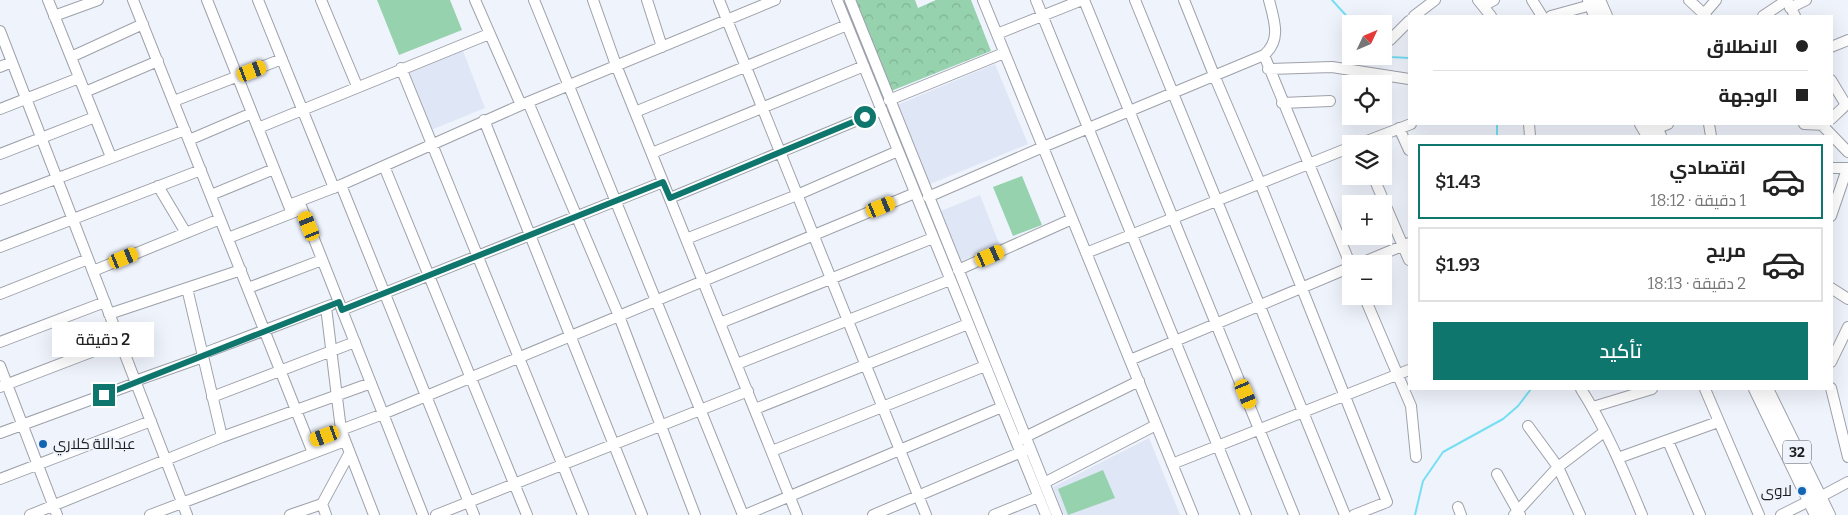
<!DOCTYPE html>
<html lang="ar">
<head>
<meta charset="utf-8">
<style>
	body { margin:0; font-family:Bitter,Cairo,serif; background:#f6f6f6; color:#222; direction:rtl; height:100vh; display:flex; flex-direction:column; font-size:19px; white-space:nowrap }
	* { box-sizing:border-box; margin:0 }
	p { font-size:16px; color:#767676 }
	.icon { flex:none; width:28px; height:28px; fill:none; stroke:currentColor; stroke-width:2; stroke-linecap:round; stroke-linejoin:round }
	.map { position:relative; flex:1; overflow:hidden; direction:ltr }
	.details { position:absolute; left:1408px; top:135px; width:425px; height:255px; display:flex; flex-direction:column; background:#fff; border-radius:0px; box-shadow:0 5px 20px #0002; direction:rtl }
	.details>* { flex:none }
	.top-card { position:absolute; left:1408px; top:15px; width:425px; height:110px; border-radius:0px; box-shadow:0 5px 20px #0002; direction:rtl; display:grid; align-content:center; height:110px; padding:0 25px; background:#fff }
	.needle { width:32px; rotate:46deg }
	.controls { position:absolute; left:1342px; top:15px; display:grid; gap:10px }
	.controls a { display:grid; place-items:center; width:50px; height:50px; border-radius:0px; background:#fff; box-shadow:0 5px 20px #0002; font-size:25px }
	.end { position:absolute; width:22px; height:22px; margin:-11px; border:6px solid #0f766e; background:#fff; box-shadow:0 0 0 2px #fff }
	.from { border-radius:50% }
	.bubble { position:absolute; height:35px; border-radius:0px; background:#fff; box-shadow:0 5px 20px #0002; font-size:16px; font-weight:600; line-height:35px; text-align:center; direction:rtl }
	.car { position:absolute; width:15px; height:30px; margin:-15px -8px; border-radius:6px; box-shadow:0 0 4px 1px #0007; background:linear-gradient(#f5c518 24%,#345 0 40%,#f5c518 0 76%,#345 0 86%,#f5c518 0) }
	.top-card b { display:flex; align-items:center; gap:18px; height:48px; font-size:19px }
	.top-card b+b { border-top:1px solid #e0e0e0 }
	.top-card i { width:12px; height:12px; background:#222 }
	ul { padding:9px 0 0; list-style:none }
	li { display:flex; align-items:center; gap:15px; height:75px; margin:0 10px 8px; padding:0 15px; border:2px solid #e0e0e0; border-radius:0px }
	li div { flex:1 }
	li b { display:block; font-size:19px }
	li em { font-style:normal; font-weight:600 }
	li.active { border-color:#0f766e }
	li>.icon { width:45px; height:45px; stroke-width:1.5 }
	.button { display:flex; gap:10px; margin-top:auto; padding:10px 25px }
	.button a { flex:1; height:58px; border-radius:0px; background:#0f766e; color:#fff; font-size:20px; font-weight:600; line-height:58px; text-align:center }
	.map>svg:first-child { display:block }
	.built { fill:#dfe6f6 }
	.park { fill:url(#park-crowns) }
	.garden { fill:#96d2ae }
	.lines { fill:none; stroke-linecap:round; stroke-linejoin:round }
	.stream { stroke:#75dff4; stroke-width:2 }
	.minor-casing { stroke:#9ea1aa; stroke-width:12 }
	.major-casing { stroke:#9ea1aa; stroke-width:14 }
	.minor { stroke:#fff; stroke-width:10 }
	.major { stroke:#fff; stroke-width:12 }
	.route { stroke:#0f766e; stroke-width:6 }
	.poi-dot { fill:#1165b3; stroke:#eff3fc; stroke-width:2 }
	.labels { text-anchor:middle; stroke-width:4; stroke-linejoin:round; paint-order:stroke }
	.shield { fill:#eff3fc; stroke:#5b5d62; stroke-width:1 }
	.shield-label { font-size:14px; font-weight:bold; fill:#1b1d20 }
	.poi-label { font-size:15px; fill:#1b1d20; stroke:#eff3fc; text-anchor:start }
</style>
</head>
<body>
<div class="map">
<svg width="1848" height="515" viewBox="0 0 1848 515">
	<defs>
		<pattern id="park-crowns" width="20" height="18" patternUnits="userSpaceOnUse" patternTransform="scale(1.25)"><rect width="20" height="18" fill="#96d2ae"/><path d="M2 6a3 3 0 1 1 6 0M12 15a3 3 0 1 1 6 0" fill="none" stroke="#81b495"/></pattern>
	</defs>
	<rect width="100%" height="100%" fill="#eff3fc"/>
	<path class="built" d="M463,51L485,108L431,130L408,73Z
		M995,64L1028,144L930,184L897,105Z
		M980,195L1000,246L961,261L941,211Z
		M1149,438L1180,515H1064L1053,487Z"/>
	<path class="park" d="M855,0H915L918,8L936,0H971L991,51L891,91Z"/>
	<path class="garden" d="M377,0H450L462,30L399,55Z
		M1022,176L1042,225L1013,236L993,187Z
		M1103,470L1115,498L1068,515L1058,489Z"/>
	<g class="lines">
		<path class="stream" d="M1332,0L1354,24
			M1384,54L1391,57L1409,58
			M1497,136V124
			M1415,515L1423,481L1443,452L1503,419L1518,406L1531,389"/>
		<g class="minor-casing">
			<path id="minor" d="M48,0L111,157
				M133,0L313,453L334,436
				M207,0L291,211
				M258,0L334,188
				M321,0L357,86
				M475,0L521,105
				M534,0L743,515
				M593,0L616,65L797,515
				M647,0L662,47
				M719,0L926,515
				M837,0L1046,515
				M850,0L1057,515
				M983,0L1193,515
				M1036,0L1246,515
				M1084,0L1294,515
				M1135,0L1345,515
				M1184,0L1214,75L1260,183L1387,502L1354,515
				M1478,0L1491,16
				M1532,0L1542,16
				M1689,0L1706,16
				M1787,0L1795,16
				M1483,6L1494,0
				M1790,8L1806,0
				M1704,14L1716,0
				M54,16L98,0
				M1414,16L1435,0
				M1551,16L1591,5
				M1763,16L1787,0
				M0,31L187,515
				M997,34L1082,0
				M1390,40L1409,21
				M1831,47L1848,40
				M1264,55L1351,266
				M71,57L143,24
				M0,67L12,62
				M401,68L583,515
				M1268,69L1332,67L1409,79
				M1831,80L1846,105
				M85,92L158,61
				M889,100L1004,53
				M174,101L282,59
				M528,102L619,316L695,515
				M1282,103L1330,101
				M0,109L79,78
				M635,112L847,25
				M1831,119L1848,103
				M484,120L642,515
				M1529,124L1530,136
				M1709,124L1711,136
				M1804,124L1825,125
				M1821,124L1848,152
				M258,128L489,34
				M1399,128L1409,150
				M1656,129L1668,124
				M189,140L252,113
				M1359,144L1411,124
				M652,153L864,66
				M0,154L95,117
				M384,166L527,515
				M1831,168H1848
				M1373,176L1409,260
				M341,185L474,515
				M158,186L186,233
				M211,195L274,169
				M928,197L1043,147L1264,55C1282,40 1274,20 1269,0
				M670,198L882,110
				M0,200L185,130
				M289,205L341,185L521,105L775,0
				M290,205L301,206L423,515
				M1831,216L1847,169
				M228,238L297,211
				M686,239L797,195L898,151
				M0,247L201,170
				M1086,253L1351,147
				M1359,264L1409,243
				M958,270L1072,219
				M93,271L220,219
				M187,288L222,437
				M248,288L322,260
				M1831,288L1848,299
				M0,294L88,259
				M1364,296L1411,406L1416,457
				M326,307L341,430L374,515
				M342,310L663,182
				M109,314L241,270
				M720,323L933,238
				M0,342L105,302
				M202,354L331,305
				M1130,360L1351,267
				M1831,362L1848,327
				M737,364L950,280
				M0,366L57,515
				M135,381L203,357
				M0,387L120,341
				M1831,388L1848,457
				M1581,389C1606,428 1624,472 1642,515
				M1705,389L1759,515
				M212,397L355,342
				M1593,407L1652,389
				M755,409L968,324
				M1528,426L1558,467L1580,515
				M0,433L136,383
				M1021,439L1139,381
				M1668,441L1700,515
				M309,442L383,414L915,193
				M772,451L985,366
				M1618,458L1718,422
				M1172,464L1409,370
				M1497,474L1520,515
				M0,479L151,421
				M1044,483L1156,425
				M1820,497L1848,482
				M322,504L326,515
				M1458,507L1461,515
				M30,515L222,437L371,383
				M150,515L345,441
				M290,515L322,504L349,454
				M436,515L748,391
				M745,515L1002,407
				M873,515L1026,450
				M994,515L1038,497
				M1514,515L1558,467L1604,432
				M1781,515L1809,501"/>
		</g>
		<g class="major-casing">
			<path id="major" d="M1589,0L1595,16
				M1599,0L1606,16
				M1641,124L1648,136
				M1654,124L1660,136
				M1755,389L1816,515
				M1767,389L1829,515"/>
		</g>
		<use href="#minor" class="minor"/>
		<use href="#major" class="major"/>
	</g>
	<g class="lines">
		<path class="route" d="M104,395L339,302L342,310L663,182L670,198L865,117"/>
	</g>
	<g class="poi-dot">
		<circle cx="43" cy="444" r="5"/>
		<circle cx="1802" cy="491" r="5"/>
	</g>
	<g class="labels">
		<rect class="shield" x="1783" y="440.5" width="28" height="23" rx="4"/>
		<g class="shield-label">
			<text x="1797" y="457">32</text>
		</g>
		<g class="poi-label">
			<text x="53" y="449">عبداللة كلاري</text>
			<text x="1792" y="496" text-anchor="end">لاوی</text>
		</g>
	</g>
</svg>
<div class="controls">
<a><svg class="needle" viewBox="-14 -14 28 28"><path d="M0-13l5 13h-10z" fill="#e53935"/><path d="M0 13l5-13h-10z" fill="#767676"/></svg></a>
<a><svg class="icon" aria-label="locate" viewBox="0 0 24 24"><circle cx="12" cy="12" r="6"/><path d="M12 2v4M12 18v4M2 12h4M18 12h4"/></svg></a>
<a><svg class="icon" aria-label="layers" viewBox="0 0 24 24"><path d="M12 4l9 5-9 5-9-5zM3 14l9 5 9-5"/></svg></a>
<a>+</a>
<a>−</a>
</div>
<i class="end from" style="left:865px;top:117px"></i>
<i class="end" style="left:104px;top:395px"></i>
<div class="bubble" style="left:52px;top:322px;width:102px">2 دقيقة</div>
<i class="car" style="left:252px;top:71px;rotate:69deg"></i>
<i class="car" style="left:881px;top:207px;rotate:68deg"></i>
<i class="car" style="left:309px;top:226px;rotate:338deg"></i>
<i class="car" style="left:990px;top:256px;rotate:66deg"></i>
<i class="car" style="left:124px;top:258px;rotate:68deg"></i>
<i class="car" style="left:1246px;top:394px;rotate:157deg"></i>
<i class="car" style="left:325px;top:436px;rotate:250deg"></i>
<div class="top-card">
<b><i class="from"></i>الانطلاق</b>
<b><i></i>الوجهة</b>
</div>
<section class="details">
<ul>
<li class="active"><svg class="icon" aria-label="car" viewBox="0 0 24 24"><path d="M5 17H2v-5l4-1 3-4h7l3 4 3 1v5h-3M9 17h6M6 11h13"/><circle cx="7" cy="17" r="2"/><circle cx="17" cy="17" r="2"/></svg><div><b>اقتصادي</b><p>1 دقيقة · 18:12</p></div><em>$1.43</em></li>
<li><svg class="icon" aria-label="car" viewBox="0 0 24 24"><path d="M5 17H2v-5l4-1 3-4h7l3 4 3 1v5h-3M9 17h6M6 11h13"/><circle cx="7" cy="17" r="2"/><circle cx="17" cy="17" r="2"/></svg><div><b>مريح</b><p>2 دقيقة · 18:13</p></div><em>$1.93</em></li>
</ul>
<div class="button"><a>تأكيد</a></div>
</section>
</div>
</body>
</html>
